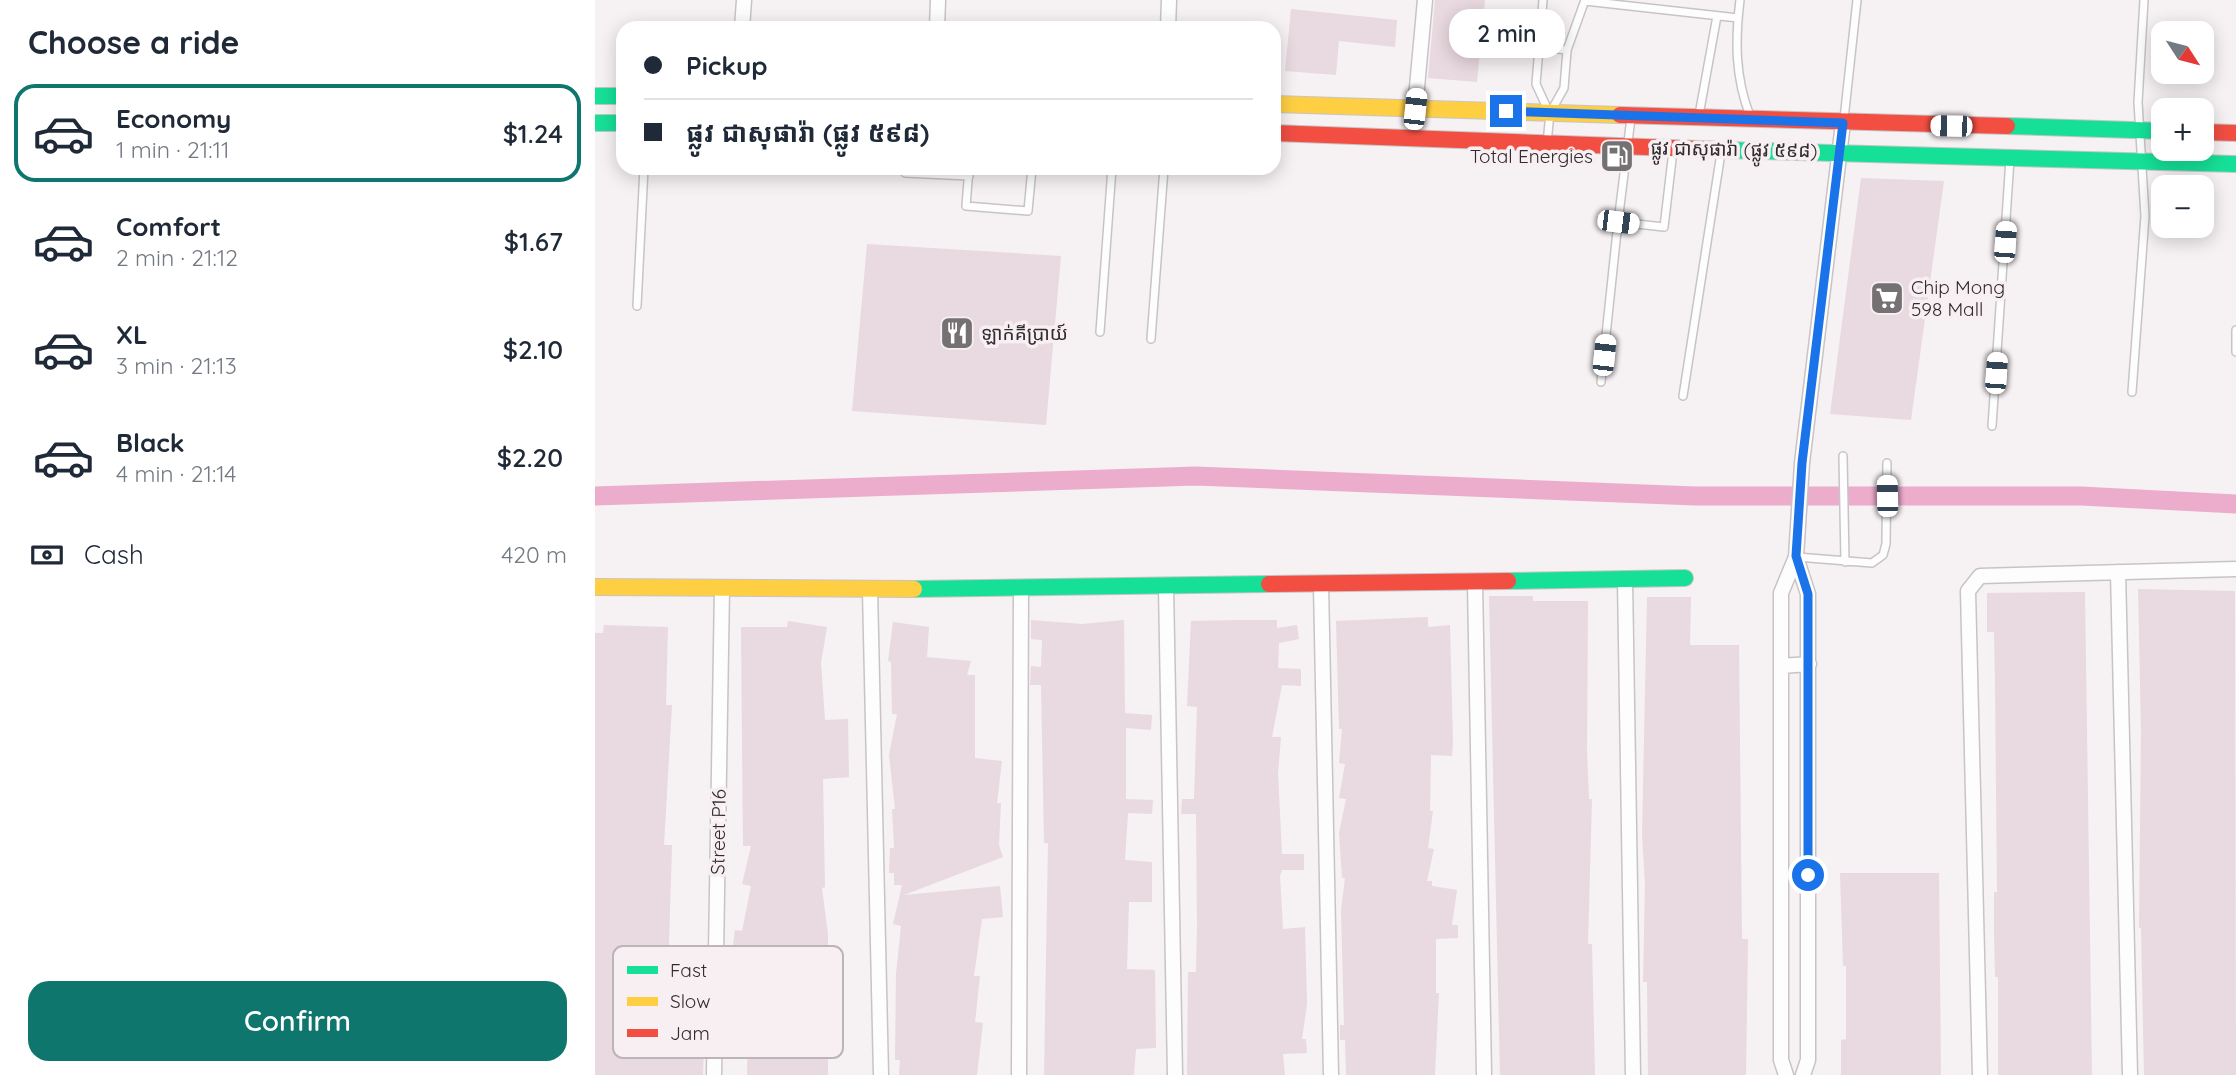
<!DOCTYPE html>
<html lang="en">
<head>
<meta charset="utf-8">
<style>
	body { margin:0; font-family:Quicksand,"Noto Sans Khmer",sans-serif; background:#f6f6f7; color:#1f2937; height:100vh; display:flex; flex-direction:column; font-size:26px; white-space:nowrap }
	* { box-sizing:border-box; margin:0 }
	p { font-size:23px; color:#747a83 }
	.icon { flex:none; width:38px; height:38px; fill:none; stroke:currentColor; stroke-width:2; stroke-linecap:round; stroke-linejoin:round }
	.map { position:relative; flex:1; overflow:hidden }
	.details { display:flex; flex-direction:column; background:#fff; width:595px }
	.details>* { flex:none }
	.hud { position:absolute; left:21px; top:21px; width:665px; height:154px; border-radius:21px; box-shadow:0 4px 18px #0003; display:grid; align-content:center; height:154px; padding:0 28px; background:#fff }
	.needle { width:46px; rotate:126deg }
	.controls { position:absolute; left:1556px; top:21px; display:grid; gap:14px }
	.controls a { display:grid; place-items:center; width:63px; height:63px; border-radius:14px; background:#fff; box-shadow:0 4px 18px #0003; font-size:35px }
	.end { position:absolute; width:32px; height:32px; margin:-16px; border:9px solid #1a73e8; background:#fff; box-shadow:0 0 0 4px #fff }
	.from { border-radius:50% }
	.bubble { position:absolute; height:49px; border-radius:21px; background:#fff; box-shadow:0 4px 18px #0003; font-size:23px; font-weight:600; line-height:49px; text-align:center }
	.car { position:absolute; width:21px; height:42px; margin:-21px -10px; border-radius:9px; box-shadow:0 0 5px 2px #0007; background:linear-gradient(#fff 24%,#345 0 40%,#fff 0 76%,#345 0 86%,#fff 0) }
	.hud b { display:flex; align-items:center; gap:24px; height:66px; font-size:26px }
	.hud b+b { border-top:2px solid #e0e1e3 }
	.hud i { width:18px; height:18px; background:#1f2937 }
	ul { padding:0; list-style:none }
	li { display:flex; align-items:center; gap:21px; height:98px; margin:0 14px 10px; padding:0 14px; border:4px solid transparent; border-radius:21px }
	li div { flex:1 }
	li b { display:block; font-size:26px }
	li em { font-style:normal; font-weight:600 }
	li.current { border-color:#0f766e }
	li>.icon { width:63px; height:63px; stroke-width:1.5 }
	h2 { padding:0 28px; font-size:32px; line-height:84px }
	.pay { display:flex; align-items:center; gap:18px; height:77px; padding:0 28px; font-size:26px }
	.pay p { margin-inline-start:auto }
	.primary-button { display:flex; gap:14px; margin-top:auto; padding:14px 28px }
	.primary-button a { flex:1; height:80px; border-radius:21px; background:#0f766e; color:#fff; font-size:28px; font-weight:600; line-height:80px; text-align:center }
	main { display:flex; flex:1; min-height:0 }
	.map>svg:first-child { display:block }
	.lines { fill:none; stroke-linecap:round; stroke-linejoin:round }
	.canal { stroke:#ecaccc; stroke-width:19 }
	.building { fill:#e9d9e0 }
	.lane-casing { stroke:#c8c4c6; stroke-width:10 }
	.street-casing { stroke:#c8c4c6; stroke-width:17 }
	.fast-casing { stroke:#c8c4c6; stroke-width:18 }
	.slow-casing { stroke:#c8c4c6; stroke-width:18 }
	.jam-casing { stroke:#c8c4c6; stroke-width:18 }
	.lane { stroke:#fefdfd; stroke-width:7 }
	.street { stroke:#fefdfd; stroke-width:14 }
	.fast { stroke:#16e098; stroke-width:16 }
	.slow { stroke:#ffcf43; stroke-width:16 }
	.jam { stroke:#f24e42; stroke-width:16 }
	.route { stroke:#1a73e8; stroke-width:9 }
	.labels { text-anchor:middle; stroke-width:7; stroke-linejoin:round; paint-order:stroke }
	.street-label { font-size:19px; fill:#2f2c2d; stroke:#f8eff3 }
	.poi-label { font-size:19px; fill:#2f2c2d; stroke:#f8eff3; text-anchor:start }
	.key { fill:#f8eff3; stroke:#bcb4b8; stroke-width:2 }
	.key-label { font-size:19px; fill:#2f2c2d }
</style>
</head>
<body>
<main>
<section class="details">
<h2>Choose a ride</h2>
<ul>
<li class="current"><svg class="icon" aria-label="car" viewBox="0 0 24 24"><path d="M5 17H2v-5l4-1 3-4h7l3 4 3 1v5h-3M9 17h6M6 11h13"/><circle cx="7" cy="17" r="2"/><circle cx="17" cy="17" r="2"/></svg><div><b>Economy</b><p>1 min · 21:11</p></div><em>$1.24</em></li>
<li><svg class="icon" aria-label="car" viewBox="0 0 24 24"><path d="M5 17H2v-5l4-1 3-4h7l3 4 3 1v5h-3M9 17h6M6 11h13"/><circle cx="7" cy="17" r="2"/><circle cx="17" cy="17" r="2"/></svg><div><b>Comfort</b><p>2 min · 21:12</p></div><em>$1.67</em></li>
<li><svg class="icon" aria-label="car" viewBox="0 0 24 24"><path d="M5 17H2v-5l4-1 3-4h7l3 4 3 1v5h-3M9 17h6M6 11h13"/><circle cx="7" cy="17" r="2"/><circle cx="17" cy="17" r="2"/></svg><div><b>XL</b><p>3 min · 21:13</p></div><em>$2.10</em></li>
<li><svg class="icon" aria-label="car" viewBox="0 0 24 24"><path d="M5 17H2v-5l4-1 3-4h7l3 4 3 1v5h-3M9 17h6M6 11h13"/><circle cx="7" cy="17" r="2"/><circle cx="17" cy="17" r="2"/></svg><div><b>Black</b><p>4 min · 21:14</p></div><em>$2.20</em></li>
</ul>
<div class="pay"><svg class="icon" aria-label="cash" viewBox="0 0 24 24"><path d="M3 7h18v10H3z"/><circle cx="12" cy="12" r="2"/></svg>Cash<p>420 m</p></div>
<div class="primary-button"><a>Confirm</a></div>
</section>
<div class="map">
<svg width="1641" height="1075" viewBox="0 0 1641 1075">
	<rect width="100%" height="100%" fill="#f6f1f3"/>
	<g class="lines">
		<path class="canal" d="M0,496L601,476L1100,496H1486L1641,504"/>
	</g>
	<path class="building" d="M840,0H890L882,82L833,78Z
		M696,9L802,20L800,47L744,41L741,75L690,71Z
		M1266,178L1349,181L1316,420L1235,414Z
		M272,244L466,256L451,425L257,411Z
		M1543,589L1640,591L1641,1075H1549L1546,928H1544L1546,731Z
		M1490,592L1497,1075H1403V977H1400L1399,931V892H1402L1400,685L1399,632H1392V593Z
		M894,596H938V601H993L992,751L994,799H997L993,944H997L1000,1075H905Z
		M1052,597H1096L1095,645H1144L1147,939H1153L1151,1075H1053L1052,982H1048L1050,884L1047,835Z
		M833,617V627L855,625L858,742L857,756L836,755L835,811H838L833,848L839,849L832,881H837V886L862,890L857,925H863V938L841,939V993H844L840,1075H751L750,1040H745V1025H749L746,910L750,878H747L744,833L751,799L744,798L750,764L744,763L747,729H744L741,621Z
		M436,620L487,624L529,620L530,713L557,715L556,730L531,728V799L558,800L557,814L533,813L530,860L557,862V902H534L532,969L560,970L561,1048L541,1049L539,1075H449L453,843H449L446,685H435L436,666L446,667L447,640L436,639Z
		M643,620H682V628L702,625L704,639L684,643L683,668L706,669V686L687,685L677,737H686L683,773L687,854H709V870H687L685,876L688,929L710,927L712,1004L707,1039H711L712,1053L688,1054L690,1075H592L593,972H601L602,926L601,814H586L587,799H599L602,707L592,706L596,621Z
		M193,621L232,627L226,663L230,720L253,719L254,777L228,779L230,887L227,888L233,934V1075H152L153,1009L149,1007L161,970L135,967L140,930L147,931L156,886L147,884L156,846H148L146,627H192Z
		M298,622L334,627L332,657L376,661L372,675H380V758L407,761L402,803H406L404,845L408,857L309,895L405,886L408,917L387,919L379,976H385L380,1022L388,1023L382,1075H304L305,1060H300L301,974L306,926L298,924L307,885H299V873H294L295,848H299L297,809H300L294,755L302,714H297L296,662L293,661Z
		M9,625L73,627L71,705H77L69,845H77L73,976L81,977L79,1023L110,1025L108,1075H0V633H8Z
		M1245,873H1344L1346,1075H1246V1040L1251,1039V966H1248Z"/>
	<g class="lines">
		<g class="lane-casing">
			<path id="lane" d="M948,0L941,84L952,108
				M1145,0C1140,41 1140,77 1155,116
				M990,1L1143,18
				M944,47L972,50
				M1104,115L1122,16
				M1036,118L1023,222L1069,227L1078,151
				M1249,119L1262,0
				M952,143L955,113L969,88L972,50L990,0
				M374,168L371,206L433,211L437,168
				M310,173L374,176
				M42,306L49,168
				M1641,330V352
				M505,332L517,168
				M556,339L569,168
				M1006,382L1023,222
				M1537,392L1550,216L1543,102L1549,0
				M1088,396L1126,153
				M1397,426L1415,159
				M1248,456L1250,562
				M1202,557L1277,563L1288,555L1291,544L1292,463"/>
		</g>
		<g class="street-casing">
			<path id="street" d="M147,28L149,0
				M342,28L343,0
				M573,28L574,0
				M820,109L830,0
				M1201,557L1213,594V1060L1208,1075
				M1523,572L1535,1075
				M1030,580L1038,1075
				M880,583L889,1075
				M726,585L736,1075
				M571,587L580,1075
				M275,590L286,1075
				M1186,666L1214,664
				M119,1075L127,588
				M424,1075L426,588
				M1191,1075L1186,1060V593L1201,557L1207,463L1248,123
				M1385,1075L1373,591L1385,576L1641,569"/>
		</g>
		<g class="fast-casing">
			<path id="fast" d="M0,96H28
				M0,123H28
				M1412,126L1568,131
				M1131,150L1641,164
				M913,581L1090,578
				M319,589L674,584"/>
		</g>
		<g class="slow-casing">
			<path id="slow" d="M679,104L1025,115
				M0,587L319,589"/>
		</g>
		<g class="jam-casing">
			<path id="jam" d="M1025,115L1412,126
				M1606,132L1641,133
				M679,133L1131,150
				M674,584L913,581"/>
		</g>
		<use href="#lane" class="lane"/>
		<use href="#street" class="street"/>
		<use href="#fast" class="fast"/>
		<use href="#slow" class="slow"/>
		<use href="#jam" class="jam"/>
	</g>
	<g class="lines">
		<path class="route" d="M911,111L1248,123L1207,463L1201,556L1213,594V875"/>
	</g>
	<defs>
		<g id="fuel-square" transform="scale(1.75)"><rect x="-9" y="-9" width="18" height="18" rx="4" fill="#757172" stroke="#f8eff3"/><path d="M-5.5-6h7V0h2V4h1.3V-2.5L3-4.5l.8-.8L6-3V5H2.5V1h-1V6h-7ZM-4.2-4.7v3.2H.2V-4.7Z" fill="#fff"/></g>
		<g id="supermarket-square" transform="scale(1.75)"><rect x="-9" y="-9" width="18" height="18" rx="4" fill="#757172" stroke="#f8eff3"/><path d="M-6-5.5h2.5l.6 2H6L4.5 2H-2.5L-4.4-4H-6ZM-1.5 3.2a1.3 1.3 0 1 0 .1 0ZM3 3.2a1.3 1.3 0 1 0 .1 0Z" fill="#fff"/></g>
		<g id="restaurant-square" transform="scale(1.75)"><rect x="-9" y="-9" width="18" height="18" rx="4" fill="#757172" stroke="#f8eff3"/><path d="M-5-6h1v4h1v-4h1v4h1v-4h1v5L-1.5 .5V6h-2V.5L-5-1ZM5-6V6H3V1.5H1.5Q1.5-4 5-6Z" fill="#fff"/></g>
	</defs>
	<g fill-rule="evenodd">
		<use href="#fuel-square" x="1022" y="156"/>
		<use href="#supermarket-square" x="1292" y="298"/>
		<use href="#restaurant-square" x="362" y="333"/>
	</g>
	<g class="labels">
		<g class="street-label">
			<text transform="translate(1139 149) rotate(1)" y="7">ផ្លូវ ជាសុផារ៉ា (ផ្លូវ ៥៩៨)</text>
			<text transform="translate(123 832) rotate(-89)" y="7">Street P16</text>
		</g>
		<g class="poi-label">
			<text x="998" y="163" text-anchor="end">Total Energies</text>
			<text x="1316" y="294">Chip Mong<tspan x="1316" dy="22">598 Mall</tspan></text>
			<text x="386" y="340">ឡាក់គីប្រាយ៍</text>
		</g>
	</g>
	<rect x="18" y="946" width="230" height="112" rx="10" class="key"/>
	<rect x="32" y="966" width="31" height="8" fill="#16e098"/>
	<rect x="32" y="997" width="31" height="9" fill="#ffcf43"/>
	<rect x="32" y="1029" width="31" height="8" fill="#f24e42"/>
	<g class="key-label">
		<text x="75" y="977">Fast</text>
		<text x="75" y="1008">Slow</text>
		<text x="75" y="1040">Jam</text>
	</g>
</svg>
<div class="controls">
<a><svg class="needle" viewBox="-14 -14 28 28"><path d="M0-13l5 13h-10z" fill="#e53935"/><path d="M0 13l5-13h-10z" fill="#747a83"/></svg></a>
<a>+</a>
<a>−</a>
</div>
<i class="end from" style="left:1213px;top:875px"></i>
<i class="end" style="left:911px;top:111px"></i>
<div class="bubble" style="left:854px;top:9px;width:116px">2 min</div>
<i class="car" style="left:820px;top:109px;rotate:6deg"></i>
<i class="car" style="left:1356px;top:126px;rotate:271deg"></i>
<i class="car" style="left:1023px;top:222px;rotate:97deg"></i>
<i class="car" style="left:1410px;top:242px;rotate:4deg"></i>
<i class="car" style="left:1009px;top:355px;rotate:6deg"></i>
<i class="car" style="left:1401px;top:373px;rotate:4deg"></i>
<i class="car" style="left:1292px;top:496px;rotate:359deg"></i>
<div class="hud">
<b><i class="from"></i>Pickup</b>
<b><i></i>ផ្លូវ ជាសុផារ៉ា (ផ្លូវ ៥៩៨)</b>
</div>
</div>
</main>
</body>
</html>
